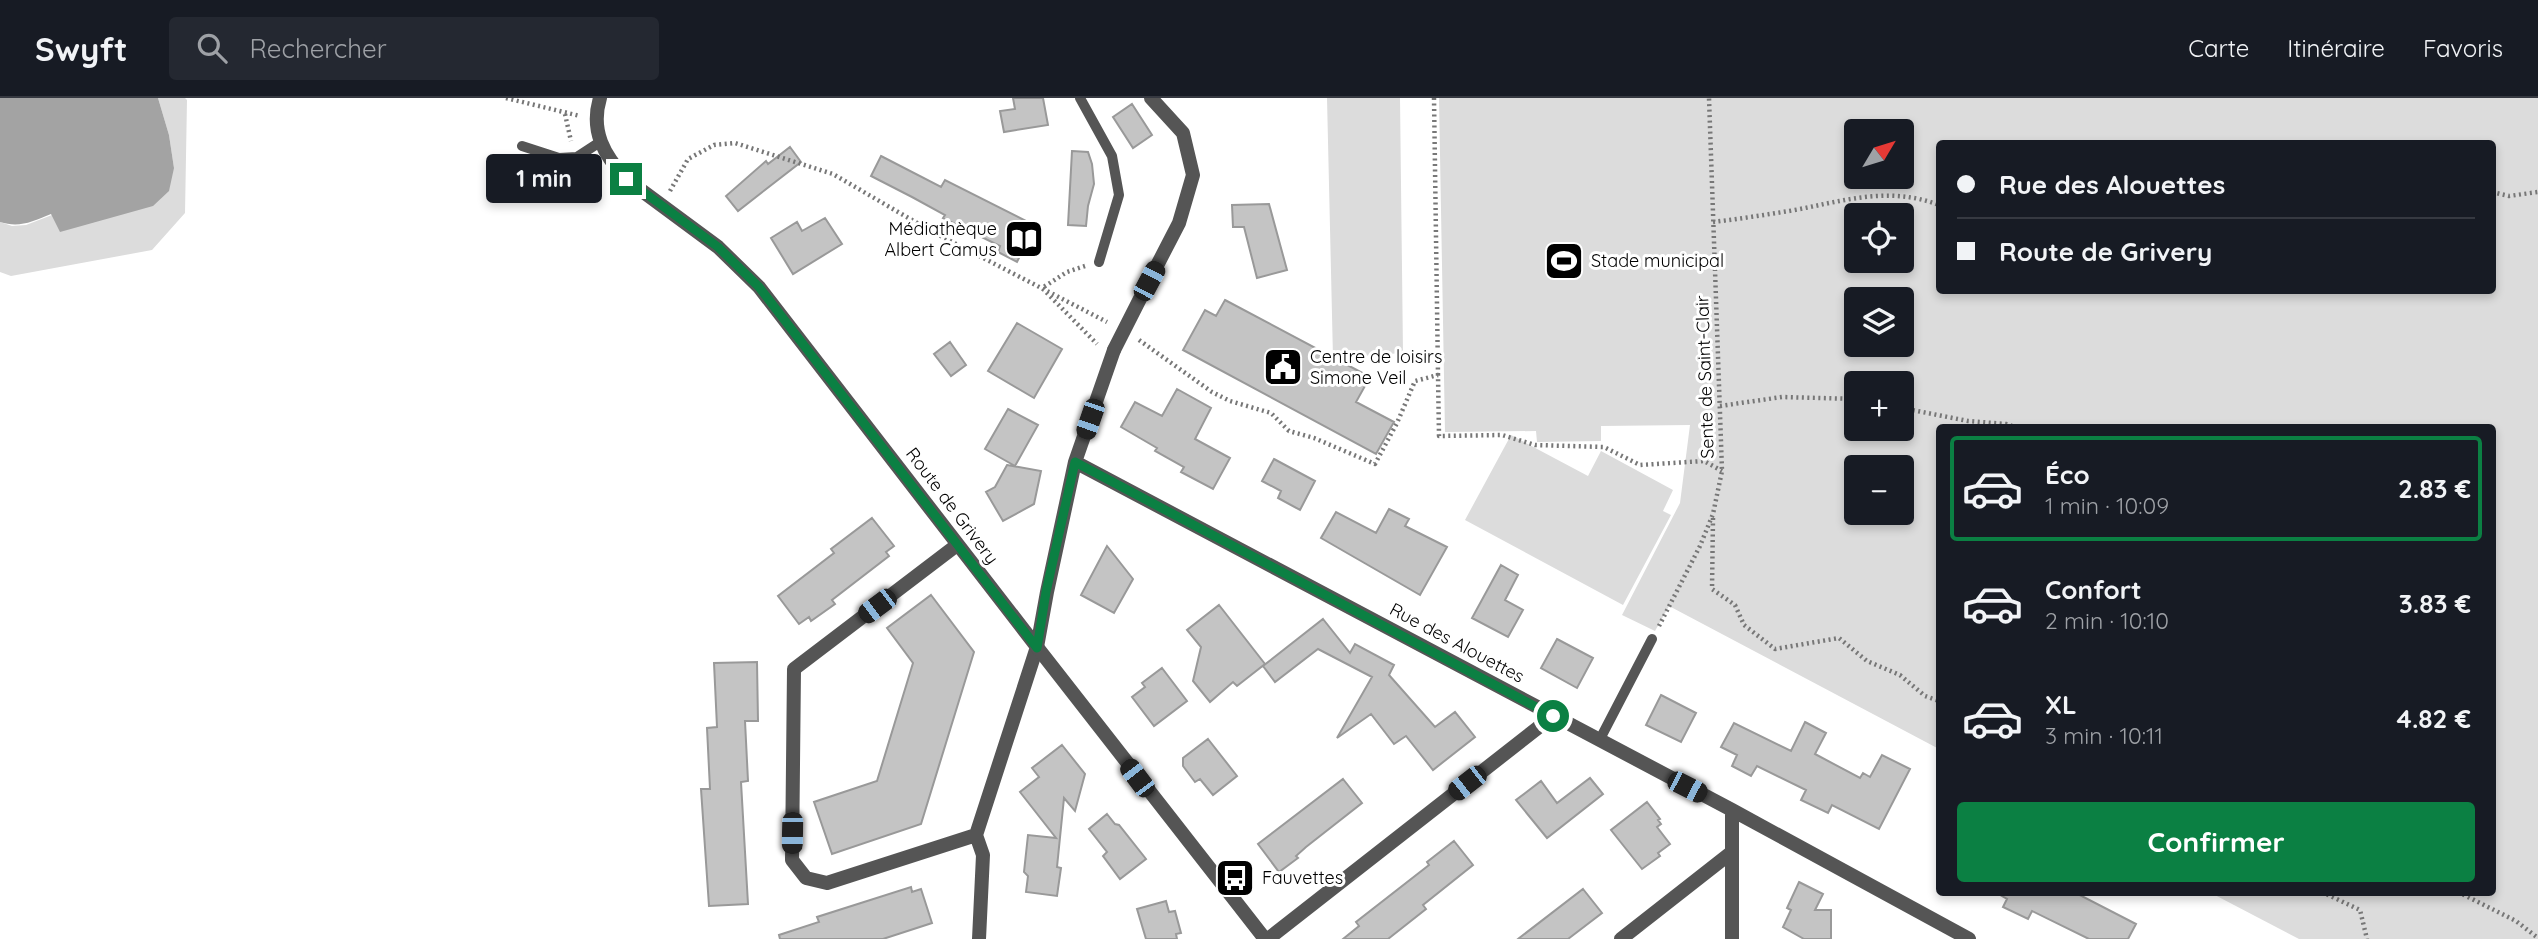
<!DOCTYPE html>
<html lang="fr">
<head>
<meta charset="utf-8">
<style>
	body { margin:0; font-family:Quicksand,sans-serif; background:#242831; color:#f1f3f6; height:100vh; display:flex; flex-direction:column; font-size:26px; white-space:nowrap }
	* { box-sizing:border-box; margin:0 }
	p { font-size:23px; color:#9ea1a6 }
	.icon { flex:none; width:38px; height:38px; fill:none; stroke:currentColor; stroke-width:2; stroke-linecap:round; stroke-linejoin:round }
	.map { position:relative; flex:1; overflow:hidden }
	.details { position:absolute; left:1936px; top:326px; width:560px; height:472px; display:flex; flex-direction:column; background:#171b24; border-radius:7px; box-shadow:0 4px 10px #0003 }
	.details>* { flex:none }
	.banner { position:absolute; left:1936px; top:42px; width:560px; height:154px; border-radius:7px; box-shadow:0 4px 10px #0003; display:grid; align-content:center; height:154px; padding:0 21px; background:#171b24 }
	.needle { width:46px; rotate:52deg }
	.buttons { position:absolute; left:1844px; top:21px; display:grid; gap:14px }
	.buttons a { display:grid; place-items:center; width:70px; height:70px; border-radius:7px; background:#171b24; box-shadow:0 4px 10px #0003; font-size:35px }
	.end { position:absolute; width:32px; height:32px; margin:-16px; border:9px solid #0b8043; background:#fff; box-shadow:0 0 0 4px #fff }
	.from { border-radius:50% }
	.bubble { position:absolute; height:49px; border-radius:7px; background:#171b24; box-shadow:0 4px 10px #0003; font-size:23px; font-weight:800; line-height:49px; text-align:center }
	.car { position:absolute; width:21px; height:42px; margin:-21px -10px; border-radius:9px; box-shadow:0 0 5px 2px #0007; background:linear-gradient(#222 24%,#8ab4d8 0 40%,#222 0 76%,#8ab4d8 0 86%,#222 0) }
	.banner b { display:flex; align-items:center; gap:24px; height:66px; font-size:26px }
	.banner b+b { border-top:2px solid #363941 }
	.banner i { width:18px; height:18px; background:#f1f3f6 }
	ul { padding:12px 0 0; list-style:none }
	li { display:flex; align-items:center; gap:21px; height:105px; margin:0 14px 10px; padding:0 7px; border:4px solid transparent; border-radius:7px }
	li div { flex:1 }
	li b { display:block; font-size:26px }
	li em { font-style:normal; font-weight:800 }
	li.current { border-color:#0b8043 }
	li>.icon { width:63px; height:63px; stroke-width:1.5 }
	.action { display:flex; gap:14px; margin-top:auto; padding:14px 21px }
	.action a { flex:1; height:80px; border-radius:7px; background:#0b8043; color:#fff; font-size:28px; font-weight:800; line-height:80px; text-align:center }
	header { display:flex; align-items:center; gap:42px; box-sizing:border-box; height:98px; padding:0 35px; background:#171b24; border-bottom:2px solid #363941 }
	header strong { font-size:33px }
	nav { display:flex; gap:38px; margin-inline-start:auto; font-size:24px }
	.search { width:490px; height:63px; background:#242831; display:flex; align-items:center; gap:18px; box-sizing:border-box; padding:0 24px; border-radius:7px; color:#9ea1a6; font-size:26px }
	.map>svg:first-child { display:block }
	.green { fill:#dcdcdc; fill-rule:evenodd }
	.water { fill:#a3a3a3 }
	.building { fill:#c4c4c4; stroke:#999; stroke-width:2 }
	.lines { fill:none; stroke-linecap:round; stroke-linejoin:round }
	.path { stroke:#777; stroke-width:4.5; stroke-dasharray:2 3.5; stroke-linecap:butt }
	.service { stroke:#555; stroke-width:10 }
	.minor { stroke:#555; stroke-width:14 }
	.tertiary { stroke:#555; stroke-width:14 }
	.minor-bridge { stroke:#555; stroke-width:14 }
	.route { stroke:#0b8043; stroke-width:9 }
	.labels { text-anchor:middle; stroke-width:6; stroke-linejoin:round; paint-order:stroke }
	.poi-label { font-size:18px; fill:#000; stroke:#fff; text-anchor:start }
	.street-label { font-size:18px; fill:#000; stroke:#fff }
</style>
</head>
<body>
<header>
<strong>Swyft</strong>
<div class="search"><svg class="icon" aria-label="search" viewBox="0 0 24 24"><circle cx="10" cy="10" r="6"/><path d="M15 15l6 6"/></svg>Rechercher</div>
<nav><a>Carte</a><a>Itinéraire</a><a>Favoris</a></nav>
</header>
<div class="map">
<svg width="2538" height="841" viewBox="0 0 2538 841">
	<rect width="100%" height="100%" fill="#fff"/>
	<path class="green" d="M158,0H185L187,2L185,115L152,152L11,178L0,174V124L12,128L26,127L174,70L169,37Z
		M1327,0H1400L1403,255L1333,260Z
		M1439,0H2538V841H2299L2211,795L2492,794V329H1939V651L1669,508L1655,533L1622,517L1680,405L1690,327L1601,328V343L1537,344L1536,333L1445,334ZM1857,33H1902V79H1857ZM1939,46H2492V192H1939ZM1857,117H1902V163H1857ZM1857,201H1902V247H1857ZM1902,285V331H1857V285ZM1857,369H1902V415H1857Z
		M1511,337L1588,378L1601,353L1673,392L1663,413L1671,417L1623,507L1465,422Z"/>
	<path class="water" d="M0,0H158L169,37L174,70L169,93L153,108L60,134L51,116C32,124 19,130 0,124Z"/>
	<path class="building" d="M1013,0H1043L1048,27L1004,34L1000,13L1015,11Z
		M1132,6L1152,37L1133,50L1113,19Z
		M790,49L801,64L738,113L726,98L766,63L768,66Z
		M1072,53L1088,54L1092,66L1094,86L1088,108L1086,128L1068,127Z
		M881,58L941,89L945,82L1028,124L1023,134L1030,138L1017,164L998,154L1000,148L943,120L945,117L912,99L871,78Z
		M1269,106L1287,172L1257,180L1244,129H1233L1232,107Z
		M825,120L842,146L793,176L771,140L797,124L802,133Z
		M1225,202L1370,279L1356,304L1394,324L1376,356L1183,252L1205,212L1216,218Z
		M1017,225L1062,251L1034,300L988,273Z
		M950,244L966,267L951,278L934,256Z
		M1177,291L1211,310L1195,341L1230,360L1213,391L1181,374L1184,369L1155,353L1157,350L1121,329L1135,304L1162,318Z
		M1008,311L1038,327L1015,368L985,351Z
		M1274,361L1315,383L1300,412L1278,400L1281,393L1262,383Z
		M1007,367L1041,373L1034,406L1003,423L986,394L995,389Z
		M1389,411L1409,421L1405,428L1447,449L1420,497L1321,440L1336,414L1376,435Z
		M872,420L894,448L886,454L889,458L832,502L835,506L811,523L809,519L799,526L778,498L834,455L831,451Z
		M1107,448L1133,481L1114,515L1081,497Z
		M1501,467L1518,477L1505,502L1523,512L1508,539L1472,520Z
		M931,497L974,554L921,726L832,756L814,704L877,683L913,565L887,530Z
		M1219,507L1265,566L1237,588L1233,584L1210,604L1193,583L1201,549L1187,532Z
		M1323,521L1350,555L1355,546L1394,567L1389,577L1435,629L1455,614L1475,639L1433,672L1406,638L1394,646L1371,616L1337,640L1372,579L1318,551L1275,584L1263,568Z
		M1557,541L1593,560L1577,590L1541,570Z
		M757,564L758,623H745L748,683L741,684L748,806L709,808L701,691H710L707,630L717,629L714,565Z
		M1162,570L1187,603L1154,628L1132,599L1145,589L1142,585Z
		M1661,597L1696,615L1681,644L1646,627Z
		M1805,624L1826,635L1815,656L1860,680L1863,675L1870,679L1882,657L1910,671L1879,731L1832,707L1828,715L1801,702L1806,692L1757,668L1751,678L1732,668L1737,657L1721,649L1734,625L1791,653Z
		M1208,641L1237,678L1213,697L1200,681L1195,684L1183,668V660Z
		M1062,647L1085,676L1075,713L1064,700L1057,769L1061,770L1057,798L1026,794L1028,778L1024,774L1028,737L1056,740L1020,694L1039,679L1032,670Z
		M1590,680L1603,696L1547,740L1516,702L1541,683L1557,705Z
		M1343,681L1362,705L1306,749L1296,758L1298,760L1279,774L1258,746Z
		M1647,704L1660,721L1658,722L1661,726L1657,729L1670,746L1658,755L1660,758L1642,771L1611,732Z
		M1107,716L1115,726L1119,727L1146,761L1120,781L1103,758L1107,754L1089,731Z
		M1454,743L1473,767L1423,807L1426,811L1388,841H1343L1359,828L1356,824L1429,767L1427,764Z
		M1799,784L1823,796L1815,812H1831V841H1804L1783,829L1791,812L1787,810Z
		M911,789L912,794L921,791L932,825L883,841H780L779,837L819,824L817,819Z
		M1583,791L1602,815L1568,841H1518Z
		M1995,794H2074L2136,826L2128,841H2089L2032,813L2028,821L2003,809L2007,801Z
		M1166,803L1169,814L1175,813L1181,835L1176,836L1177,841H1146L1137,811Z"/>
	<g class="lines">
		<path class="path" d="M506,0L580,18
			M1434,0L1438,277
			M565,16L571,43
			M670,93L688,61L714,47L735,45L833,76L929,132L1107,224
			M2492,94L2509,98L2538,94
			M1713,124C1738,121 1764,117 1789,113C1841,104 1887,87 1939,107
			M1085,168L1067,174L1042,190L1097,246
			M1139,242L1212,294L1230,303L1271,315L1289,333L1314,340L1375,366L1397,325L1415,283L1438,277L1439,338L1502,337L1535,347L1604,349L1640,367L1704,363L1722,373
			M1720,308L1782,299L1857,301
			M1902,310L1968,323L2006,326L2015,329
			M1713,420L1712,491L1735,507L1744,527L1775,551L1839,540L1867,563L1900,577L1925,598L1939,603
			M1659,528L1700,448L1713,416L1722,373L1709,0
			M2322,794L2360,812L2367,841
			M2458,794L2516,823L2538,840"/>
		<path class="service" d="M1080,0L1112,58L1119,97L1099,164
			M522,48L559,60L577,59L600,44
			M1599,643L1652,541"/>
		<path class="minor" d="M600,0C590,33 604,57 626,81L718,149L759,189L1037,549
			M1149,183L1179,125L1193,77L1183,35L1151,0
			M1075,364L1732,712L1969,841
			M957,447L794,571L792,762L806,780L827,785L976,737
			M1732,712V841
			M979,841L983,757L976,737L1037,549L1047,494L1075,364L1114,252
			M1268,841L1553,618
			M1621,841L1732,754"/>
		<path class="tertiary" d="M1037,549L1265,841"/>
		<path class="minor-bridge" d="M1114,252L1149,183"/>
	</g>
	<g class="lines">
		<path class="route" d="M626,81L718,149L759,189L1037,550L1046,494L1075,364L1553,618"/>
	</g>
	<defs>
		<g id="library-square" transform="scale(2.0125)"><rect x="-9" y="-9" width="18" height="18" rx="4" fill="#000" stroke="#fff"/><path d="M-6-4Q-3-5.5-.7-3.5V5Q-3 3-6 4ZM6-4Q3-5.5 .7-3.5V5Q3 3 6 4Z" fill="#fff"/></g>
		<g id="stadium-square" transform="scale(2.0125)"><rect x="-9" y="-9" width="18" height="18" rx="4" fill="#000" stroke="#fff"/><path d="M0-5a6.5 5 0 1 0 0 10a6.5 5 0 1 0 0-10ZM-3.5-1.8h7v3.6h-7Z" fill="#fff"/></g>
		<g id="civic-square" transform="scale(2.0125)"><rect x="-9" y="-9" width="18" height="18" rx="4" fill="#000" stroke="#fff"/><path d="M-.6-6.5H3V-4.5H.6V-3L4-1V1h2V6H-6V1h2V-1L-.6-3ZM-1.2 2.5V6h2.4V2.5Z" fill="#fff"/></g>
		<g id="bus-square" transform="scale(2.0125)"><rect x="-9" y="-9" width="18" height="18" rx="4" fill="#000" stroke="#fff"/><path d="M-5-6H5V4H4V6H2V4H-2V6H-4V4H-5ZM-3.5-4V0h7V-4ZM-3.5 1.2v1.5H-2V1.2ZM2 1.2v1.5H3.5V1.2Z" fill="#fff"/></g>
	</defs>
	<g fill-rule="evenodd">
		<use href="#library-square" x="1024" y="141"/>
		<use href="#stadium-square" x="1564" y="163"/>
		<use href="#civic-square" x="1283" y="269"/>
		<use href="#bus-square" x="1235" y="780"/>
	</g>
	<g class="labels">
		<g class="poi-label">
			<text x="997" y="137" text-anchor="end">Médiathèque<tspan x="997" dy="21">Albert Camus</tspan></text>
			<text x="1591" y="169">Stade municipal</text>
			<text x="1310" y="265">Centre de loisirs<tspan x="1310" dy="21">Simone Veil</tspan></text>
			<text x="1262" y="786">Fauvettes</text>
		</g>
		<g class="street-label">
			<text transform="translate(1705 279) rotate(-92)" y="6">Sente de Saint-Clair</text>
			<text transform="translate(952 408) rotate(53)" y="6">Route de Grivery</text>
			<text transform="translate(1457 545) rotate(28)" y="6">Rue des Alouettes</text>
		</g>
	</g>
</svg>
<div class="buttons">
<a><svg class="needle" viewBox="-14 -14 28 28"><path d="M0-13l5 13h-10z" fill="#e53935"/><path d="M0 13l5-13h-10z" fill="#9ea1a6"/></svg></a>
<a><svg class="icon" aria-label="locate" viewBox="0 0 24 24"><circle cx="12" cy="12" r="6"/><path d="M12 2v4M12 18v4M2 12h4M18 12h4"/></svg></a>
<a><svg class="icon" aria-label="layers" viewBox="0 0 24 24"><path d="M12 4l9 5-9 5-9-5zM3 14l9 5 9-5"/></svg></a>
<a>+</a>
<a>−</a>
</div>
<i class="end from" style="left:1553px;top:618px"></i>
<i class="end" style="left:626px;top:81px"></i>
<div class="bubble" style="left:486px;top:56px;width:116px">1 min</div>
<i class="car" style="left:1149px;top:183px;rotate:28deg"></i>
<i class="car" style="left:1090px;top:321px;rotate:199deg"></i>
<i class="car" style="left:877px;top:508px;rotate:233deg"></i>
<i class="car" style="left:1137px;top:680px;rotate:323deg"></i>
<i class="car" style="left:1467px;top:685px;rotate:232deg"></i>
<i class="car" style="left:1687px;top:689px;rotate:117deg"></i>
<i class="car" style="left:792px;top:735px;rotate:181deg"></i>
<div class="banner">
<b><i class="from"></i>Rue des Alouettes</b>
<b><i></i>Route de Grivery</b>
</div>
<section class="details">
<ul>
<li class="current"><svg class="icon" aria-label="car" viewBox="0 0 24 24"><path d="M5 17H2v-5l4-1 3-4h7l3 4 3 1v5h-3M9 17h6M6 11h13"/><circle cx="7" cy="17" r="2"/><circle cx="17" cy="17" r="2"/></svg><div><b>Éco</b><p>1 min · 10:09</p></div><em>2.83 €</em></li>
<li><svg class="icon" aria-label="car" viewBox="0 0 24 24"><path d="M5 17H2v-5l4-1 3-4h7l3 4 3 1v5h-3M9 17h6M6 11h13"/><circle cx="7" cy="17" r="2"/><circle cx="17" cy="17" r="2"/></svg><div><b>Confort</b><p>2 min · 10:10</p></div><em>3.83 €</em></li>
<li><svg class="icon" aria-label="car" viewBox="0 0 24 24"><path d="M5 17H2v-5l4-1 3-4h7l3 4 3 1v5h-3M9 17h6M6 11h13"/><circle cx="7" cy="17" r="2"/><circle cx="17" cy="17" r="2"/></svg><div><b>XL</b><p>3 min · 10:11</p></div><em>4.82 €</em></li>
</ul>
<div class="action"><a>Confirmer</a></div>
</section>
</div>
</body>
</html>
